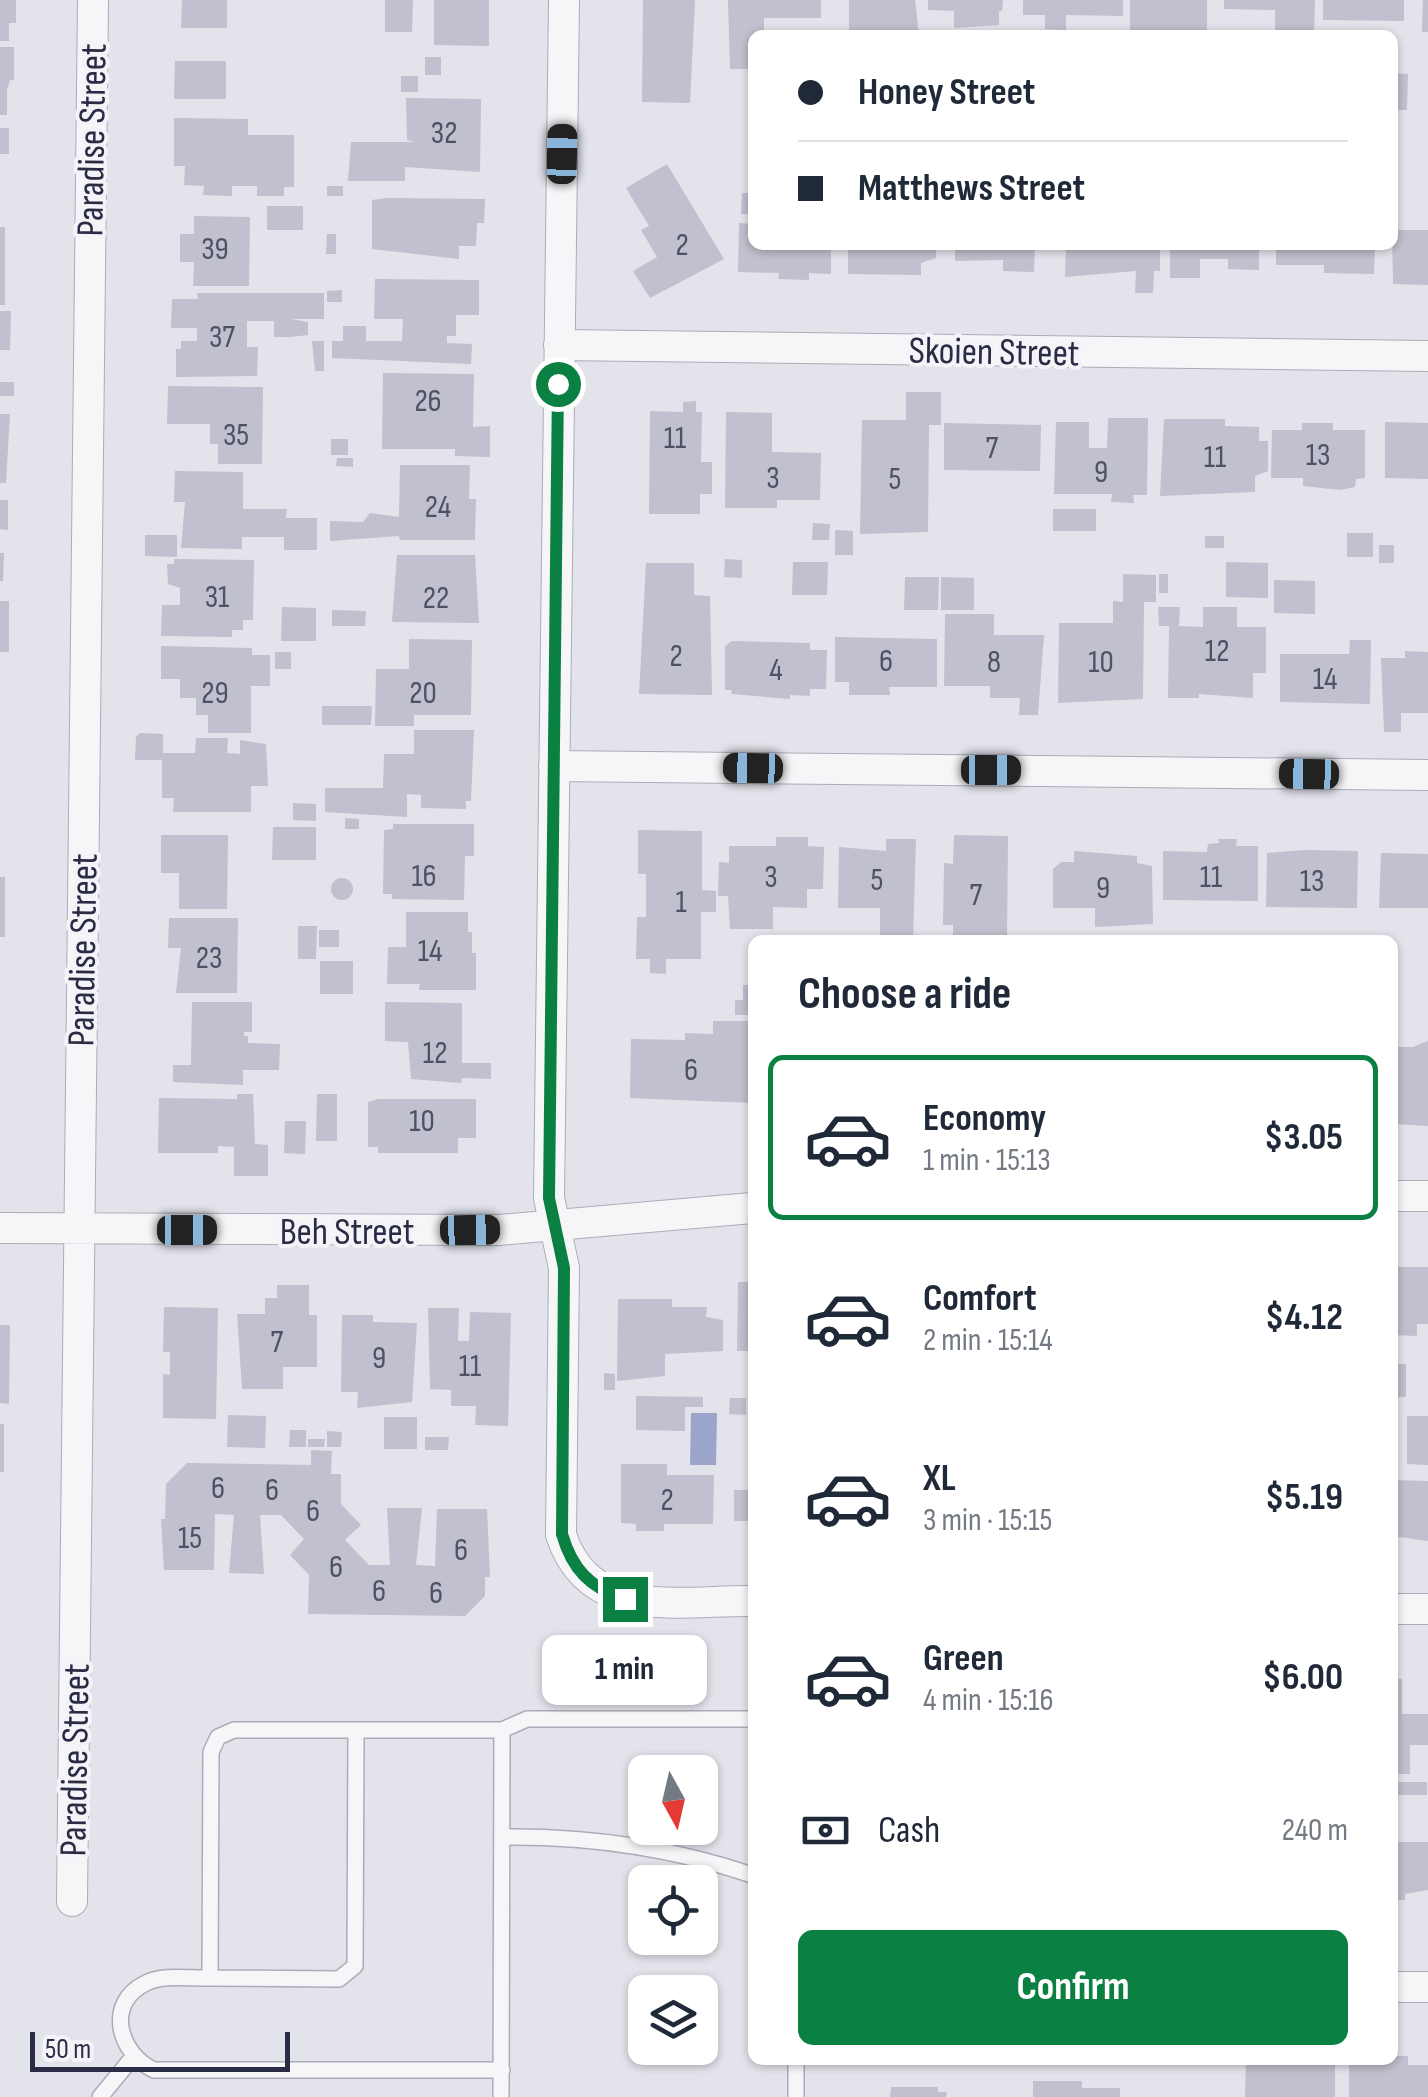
<!DOCTYPE html>
<html lang="en">
<head>
<meta charset="utf-8">
<style>
	body { margin:0; font-family:"Sofia Sans Condensed",sans-serif; background:#f2f2f3; color:#1f2937; height:100vh; display:flex; flex-direction:column; font-size:38px; white-space:nowrap }
	* { box-sizing:border-box; margin:0 }
	p { font-size:32px; color:#747a83 }
	.icon { flex:none; width:55px; height:55px; fill:none; stroke:currentColor; stroke-width:2; stroke-linecap:round; stroke-linejoin:round }
	.map { position:relative; flex:1; overflow:hidden }
	.sheet { position:absolute; left:748px; top:935px; width:650px; height:1130px; display:flex; flex-direction:column; background:#fff; border-radius:15px; box-shadow:0 2px 8px #0004 }
	.sheet>* { flex:none }
	.top-card { position:absolute; left:748px; top:30px; width:650px; height:220px; border-radius:15px; box-shadow:0 2px 8px #0004; display:grid; align-content:center; height:220px; padding:0 50px; background:#fff }
	.needle { width:65px; rotate:172deg }
	.tools { position:absolute; left:628px; top:1755px; display:grid; gap:20px }
	.tools a { display:grid; place-items:center; width:90px; height:90px; border-radius:15px; background:#fff; box-shadow:0 2px 8px #0004; font-size:50px }
	.scale { position:absolute; left:30px; bottom:25px; width:260px; box-sizing:border-box; padding-left:10px; border:5px solid #2a2b44; border-top:0; font-size:28px; line-height:35px; white-space:nowrap; color:#2a2b44; -webkit-text-stroke:8px #f3f3f8; paint-order:stroke }
	.end { position:absolute; width:45px; height:45px; margin:-22px; border:12px solid #0b8043; background:#fff; box-shadow:0 0 0 5px #fff }
	.from { border-radius:50% }
	.bubble { position:absolute; height:70px; border-radius:15px; background:#fff; box-shadow:0 2px 8px #0004; font-size:32px; font-weight:700; line-height:70px; text-align:center }
	.car { position:absolute; width:30px; height:60px; margin:-30px -15px; border-radius:12px; box-shadow:0 0 8px 2px #0007; background:linear-gradient(#222 24%,#8ab4d8 0 40%,#222 0 76%,#8ab4d8 0 86%,#222 0) }
	.top-card b { display:flex; align-items:center; gap:35px; height:95px; font-size:38px }
	.top-card b+b { border-top:2px solid #e0e1e3 }
	.top-card i { width:25px; height:25px; background:#1f2937 }
	ul { padding:0; list-style:none }
	li { display:flex; align-items:center; gap:30px; height:165px; margin:0 20px 15px; padding:0 30px; border:5px solid transparent; border-radius:15px }
	li div { flex:1 }
	li b { display:block; font-size:38px }
	li em { font-style:normal; font-weight:700 }
	li.on { border-color:#0b8043 }
	li>.icon { width:90px; height:90px; stroke-width:1.5 }
	h2 { padding:0 50px; font-size:45px; line-height:120px }
	.pay { display:flex; align-items:center; gap:25px; height:110px; padding:0 50px; font-size:38px }
	.pay p { margin-inline-start:auto }
	.button { display:flex; gap:20px; margin-top:auto; padding:20px 50px }
	.button a { flex:1; height:115px; border-radius:15px; background:#0b8043; color:#fff; font-size:40px; font-weight:700; line-height:115px; text-align:center }
	.map>svg:first-child { display:block }
	.water { fill:#9da4cc }
	.building { fill:#c0c0ce }
	.lines { fill:none; stroke-linecap:round; stroke-linejoin:round }
	.lane-casing { stroke:#acacb9; stroke-width:18 }
	.street-casing { stroke:#acacb9; stroke-width:32 }
	.lane { stroke:#f6f6f9; stroke-width:15 }
	.street { stroke:#f6f6f9; stroke-width:30 }
	.route { stroke:#0b8043; stroke-width:12 }
	.labels { text-anchor:middle; stroke-width:8; stroke-linejoin:round; paint-order:stroke }
	.number-label { font-size:32px; fill:#505066 }
	.street-label { font-size:38px; fill:#2a2b44; stroke:#f3f3f8 }
</style>
</head>
<body>
<div class="map">
<svg width="1428" height="2097" viewBox="0 0 1428 2097">
	<rect width="100%" height="100%" fill="#e3e3eb"/>
	<path class="water" d="M691,1413H717L716,1465H690Z"/>
	<path class="building" d="M0,0H16V23H9V41H0Z
		M182,0H227V28H181Z
		M385,0H413L412,32H385Z
		M434,0H489V46L434,45Z
		M643,0H695L690,103L642,102Z
		M728,0H821V18H764V35H752V69H730Z
		M849,0H915L919,35H849Z
		M928,0H1003L1002,11H999V25L954,28V11L928,10Z
		M1023,0H1123V16L1066,15V30L1045,29V15H1023Z
		M1130,0H1207V35H1130Z
		M1224,0H1315L1314,35H1275V10L1224,9Z
		M1323,0H1404V21L1323,20Z
		M1423,0H1428V32H1422Z
		M0,47H14V80H10L7,90V115H0Z
		M425,57H441V75H425Z
		M175,61H226V99H174Z
		M1392,73L1408,74L1407,110H1392Z
		M401,76H418V92H401Z
		M406,98L481,99L480,172L405,167V181H348L351,142H415L407,140Z
		M174,118L248,119V135H294V187H284V196H257V186H232V196L203,195L204,186L184,185L185,166H174Z
		M0,128H9V154H0Z
		M667,164L724,259L650,298L633,271L657,257L641,230L649,226L626,188Z
		M327,186H343V196H327Z
		M742,193H752V214H741Z
		M387,198L485,199L484,223H477L476,246H459V259L372,249V200Z
		M267,206H303V230H267Z
		M194,216L250,217L249,286H193L194,262H180V234H194Z
		M739,223L752,224V245H831V274L809,273V280L778,279L779,273L738,272Z
		M0,227H5V305H0Z
		M1392,230H1428V285L1393,284Z
		M327,234H336V254H326Z
		M848,245H936V258L921,263V275L848,274Z
		M955,245H1035L1034,272L1003,271V260L955,261Z
		M1066,245H1160V271H1154L1153,293H1135L1136,271L1065,277Z
		M1170,245H1259V270L1228,269V259H1200V278H1170Z
		M1276,245H1375L1374,274L1324,273V265H1276Z
		M375,279L479,280V315H456V336H447V343L472,344L471,364L332,358V341H343V326H366V341H402L403,319H374Z
		M342,290V302H327V291Z
		M197,293H324V319H291L308,322V335L291,337H274V321H247V347H258L257,376L176,377V349H181V341H197V328H171L172,299H198Z
		M0,311H11L10,350H0Z
		M312,341H324V371H315Z
		M383,373L474,374L473,427L490,426V457L455,456V449H382Z
		M0,382H14V396H0Z
		M168,386L263,387L262,464H218V444H210V424H167Z
		M906,392H941V425H929L928,532L860,534L862,420H906Z
		M696,401V412H702L701,462H712V494H700V514H649L650,411L683,412V402Z
		M726,412L772,413V452L821,453L820,500H777V508H725Z
		M0,414H10L6,483H0Z
		M1108,418H1148L1147,495H1133L1134,503L1111,502L1112,494H1054L1056,422H1089V448H1107Z
		M1164,419H1225V426L1259,427V441H1268V471L1255,476V492L1160,496Z
		M1385,422L1428,423V479L1385,478Z
		M944,423L1041,425L1040,471L944,470Z
		M1302,423H1333V430H1365V478L1356,479L1355,487L1340,490L1303,486V478H1271L1272,430H1302Z
		M331,439H348V455H331Z
		M337,458H353V467L336,466Z
		M400,465H470L469,499H476L475,540H400L399,536L330,541V521L363,522L370,513L399,517Z
		M175,471L243,472V509H287L286,518H317V550H284V537H242V549L181,548L185,502H174Z
		M0,500H8V530L0,529Z
		M1053,509H1096V531H1053Z
		M813,523L830,524L829,540H812Z
		M835,530L853,531V555H835Z
		M1347,533H1373V557H1347Z
		M145,535H177V557L145,556Z
		M1205,536H1224V548H1205Z
		M1379,545H1394V563H1379Z
		M0,553H4L3,581H0Z
		M397,555H475L479,623L392,622Z
		M174,559L254,560L253,620H243V630H232V637L161,636L162,605H180V588L168,584L167,564H174Z
		M725,559L742,560V578L724,577Z
		M793,562H828L827,595H792Z
		M1226,562L1268,563V598L1226,597Z
		M646,563H694V595L710,596L712,695L639,694Z
		M1123,574L1156,575V602H1144L1143,699L1058,703L1059,623H1113V601L1123,602Z
		M1159,574H1168V593H1159Z
		M905,577H939L938,610H904Z
		M941,577L974,578V610H941Z
		M1274,580L1315,581V614L1274,613Z
		M0,601H9V652H0Z
		M282,607L316,608V641H281Z
		M1158,607H1180L1179,626L1203,627V607H1237V627H1266V673H1253V698L1199,694V698H1168L1169,626H1159Z
		M332,610L366,611L365,626H332Z
		M945,614H994V635H1044L1038,715H1019L1020,698H990V686H944Z
		M835,637L937,639V687H889L890,695H849V682H835Z
		M409,639L472,640L471,715H414V726H375L376,669H409Z
		M1350,640H1371L1370,704L1280,702V654H1349Z
		M732,641L810,643V650H827L826,689H810V696L790,695V699L731,694L732,690H725V646Z
		M161,646L252,648V655H270V686H251V733H208V715H196V698H180V679H161Z
		M1405,651L1428,652V713H1401V732H1384L1381,658H1405Z
		M275,652H291V669H275Z
		M322,706H372L371,725H322Z
		M414,730H474L471,801H466V809L421,808V795L407,794V817L325,812V788H383L384,754H414Z
		M140,733L163,734V753H195L196,738H228L227,753L240,754V740L266,744L268,786H251V812H173L174,798H162V760H135L136,737Z
		M293,803L316,804V821L293,820Z
		M345,818L359,819V829H345Z
		M393,824H474V856H465L464,900L392,899V894H383L384,830L393,829Z
		M273,827H316V860H272Z
		M638,830L702,831V890L716,891V912H701V959H666V974L650,973V959H636L637,917H646V874H638Z
		M161,835H228L227,909H179V873H161Z
		M954,835L1008,836L1007,940H953V925H943L944,863L953,864Z
		M776,837H808V846L824,847L823,889H807V908L773,907V929H730L728,896H718L719,862L729,863V846H776Z
		M886,839H916L913,940H880V908H838L839,847L886,851Z
		M1218,839H1237L1236,846H1258V901L1163,900V851L1207,852L1208,844L1219,843Z
		M1306,850L1358,851L1357,908L1266,907L1267,853Z
		M1074,851L1137,856V863L1152,866L1153,924L1095,927V908H1053V869L1061,862H1074Z
		M1381,853L1428,854V908H1379Z
		M0,877H5V937H0Z
		M331 889a11 11 0 1 1 22 0a11 11 0 1 1-22 0Z
		M406,912H468V932H472V953H476V990H419L420,984H387L388,947H406Z
		M169,918H238L237,993H176L181,948H168Z
		M298,926H317L316,959H298Z
		M319,930H339V947H319Z
		M320,961H353V994H320Z
		M743,985H752V1015H735V1000H743Z
		M192,1002H252V1032H244V1036H248V1043L280,1044L279,1070H243V1085L173,1082V1065H191Z
		M385,1002L462,1003V1063H491V1079L462,1078L461,1083L411,1079L408,1042L385,1041Z
		M713,1021H752V1103L630,1098L631,1039L685,1040V1033L713,1034Z
		M1428,1041V1126L1392,1124V1047H1413Z
		M237,1094H253L255,1144L268,1145V1176H234V1147L218,1146V1153H158L159,1098L237,1099Z
		M317,1094H337V1141H316Z
		M378,1099H476V1138H458V1153H378V1147H368V1102Z
		M285,1121H306L305,1154L284,1153Z
		M1394,1267H1428V1324H1417V1336L1393,1335Z
		M738,1282H752V1351H737Z
		M277,1285H309V1315H317V1367H283V1389H242L237,1314H265V1298H277Z
		M618,1299H672V1307H707L706,1317L723,1320V1351L665,1354V1376L617,1381Z
		M164,1307L218,1308L216,1419L163,1418V1374L170,1375V1352H163Z
		M428,1308H459L458,1341H469L470,1312L511,1313L508,1426L475,1425L476,1406H451V1390L430,1389Z
		M342,1315H373V1322L417,1323L412,1402L357,1408L358,1392H341Z
		M0,1325H10L9,1404L0,1403Z
		M1392,1364H1406V1397H1392Z
		M604,1373L615,1374V1390H604Z
		M636,1396L703,1397V1407H685V1431L636,1430Z
		M730,1398H746V1415L729,1414Z
		M228,1415L266,1416L265,1448L227,1447Z
		M1407,1416H1428V1465L1407,1464Z
		M384,1417H417V1449H384Z
		M0,1424H4V1472H0Z
		M290,1430H306V1447H289Z
		M327,1431L342,1432L341,1447H327Z
		M425,1437H449L448,1450H425Z
		M308,1439H325L324,1447H308Z
		M311,1450L332,1451L331,1474H341V1504L361,1525L345,1540L369,1565H390L387,1508H422L416,1565L435,1566L437,1509H487L490,1577H485V1596L465,1616L308,1614L309,1575L290,1555L304,1539L281,1515H260L264,1574L229,1573L234,1515L215,1514L214,1570H164L161,1519H165L166,1484L187,1463L311,1465Z
		M621,1464H667V1475H714L713,1524H664V1531H636V1524L621,1523Z
		M1392,1480L1428,1481V1541L1392,1536Z
		M734,1490H752V1521H734Z
		M1392,1679H1402V1714H1428V1745H1410V1774H1392Z
		M1392,1782H1427V1795H1392Z
		M1392,1842H1428V1890L1405,1894V1900H1392Z
		M1392,2056H1408V2065H1428V2097H1349V2065H1376V2060H1392Z
		M1246,2060H1335V2097H1245Z
		M1033,2081H1082V2088H1120V2097H1033Z
		M891,2087H938V2092H947L946,2097H890Z"/>
	<g class="lines">
		<g class="lane-casing">
			<path id="lane" d="M356,1730L355,1966L339,1979L210,1978L211,1752L218,1737L234,1730H502L527,1719H752
				M502,1837C589,1836 670,1847 752,1875
				M210,1978C191,1979 164,1974 146,1983C104,2003 119,2054 154,2070H502
				M100,2097L133,2057
				M501,2097L502,1730
				M796,2097V2060"/>
		</g>
		<g class="street-casing">
			<path id="street" d="M564,0L549,1198L564,1268L561,1535C590,1622 679,1600 752,1601
				M559,345L1428,356
				M554,766L1428,775
				M1392,1196H1428
				M0,1228L499,1230L752,1208
				M1392,1609H1428
				M72,1901L93,0
				M1392,1987H1428"/>
		</g>
		<use href="#lane" class="lane"/>
		<use href="#street" class="street"/>
	</g>
	<g class="lines">
		<path class="route" d="M558,384L549,1198L564,1268L562,1534C572,1569 590,1588 625,1599"/>
	</g>
	<g class="labels">
		<g class="number-label">
			<text x="444" y="143">32</text>
			<text x="682" y="255">2</text>
			<text x="215" y="259">39</text>
			<text x="222" y="347">37</text>
			<text x="428" y="411">26</text>
			<text x="236" y="445">35</text>
			<text x="675" y="448">11</text>
			<text x="992" y="458">7</text>
			<text x="1318" y="465">13</text>
			<text x="1215" y="467">11</text>
			<text x="1101" y="482">9</text>
			<text x="773" y="488">3</text>
			<text x="895" y="489">5</text>
			<text x="438" y="517">24</text>
			<text x="217" y="607">31</text>
			<text x="436" y="608">22</text>
			<text x="1217" y="661">12</text>
			<text x="676" y="666">2</text>
			<text x="886" y="671">6</text>
			<text x="994" y="672">8</text>
			<text x="1101" y="672">10</text>
			<text x="776" y="680">4</text>
			<text x="1325" y="689">14</text>
			<text x="215" y="703">29</text>
			<text x="423" y="703">20</text>
			<text x="424" y="886">16</text>
			<text x="771" y="887">3</text>
			<text x="1211" y="887">11</text>
			<text x="877" y="890">5</text>
			<text x="1312" y="891">13</text>
			<text x="1103" y="898">9</text>
			<text x="976" y="905">7</text>
			<text x="681" y="912">1</text>
			<text x="430" y="961">14</text>
			<text x="209" y="968">23</text>
			<text x="435" y="1063">12</text>
			<text x="691" y="1080">6</text>
			<text x="422" y="1131">10</text>
			<text x="277" y="1352">7</text>
			<text x="379" y="1368">9</text>
			<text x="470" y="1376">11</text>
			<text x="218" y="1498">6</text>
			<text x="272" y="1500">6</text>
			<text x="667" y="1510">2</text>
			<text x="313" y="1521">6</text>
			<text x="190" y="1548">15</text>
			<text x="461" y="1560">6</text>
			<text x="336" y="1577">6</text>
			<text x="379" y="1601">6</text>
			<text x="436" y="1603">6</text>
		</g>
		<g class="street-label">
			<text transform="translate(91 140) rotate(-89)" y="13">Paradise Street</text>
			<text transform="translate(994 351) rotate(1)" y="13">Skoien Street</text>
			<text transform="translate(82 950) rotate(-89)" y="13">Paradise Street</text>
			<text x="347" y="1244">Beh Street</text>
			<text transform="translate(74 1760) rotate(-89)" y="13">Paradise Street</text>
		</g>
	</g>
</svg>
<div class="tools">
<a><svg class="needle" viewBox="-14 -14 28 28"><path d="M0-13l5 13h-10z" fill="#e53935"/><path d="M0 13l5-13h-10z" fill="#747a83"/></svg></a>
<a><svg class="icon" aria-label="locate" viewBox="0 0 24 24"><circle cx="12" cy="12" r="6"/><path d="M12 2v4M12 18v4M2 12h4M18 12h4"/></svg></a>
<a><svg class="icon" aria-label="layers" viewBox="0 0 24 24"><path d="M12 4l9 5-9 5-9-5zM3 14l9 5 9-5"/></svg></a>
</div>
<div class="scale">50 m</div>
<i class="end from" style="left:558px;top:384px"></i>
<i class="end" style="left:625px;top:1599px"></i>
<div class="bubble" style="left:542px;top:1635px;width:165px">1 min</div>
<i class="car" style="left:562px;top:154px;rotate:1deg"></i>
<i class="car" style="left:753px;top:768px;rotate:271deg"></i>
<i class="car" style="left:991px;top:770px;rotate:90deg"></i>
<i class="car" style="left:1309px;top:774px;rotate:271deg"></i>
<i class="car" style="left:187px;top:1230px;rotate:90deg"></i>
<i class="car" style="left:470px;top:1230px;rotate:89deg"></i>
<div class="top-card">
<b><i class="from"></i>Honey Street</b>
<b><i></i>Matthews Street</b>
</div>
<section class="sheet">
<h2>Choose a ride</h2>
<ul>
<li class="on"><svg class="icon" aria-label="car" viewBox="0 0 24 24"><path d="M5 17H2v-5l4-1 3-4h7l3 4 3 1v5h-3M9 17h6M6 11h13"/><circle cx="7" cy="17" r="2"/><circle cx="17" cy="17" r="2"/></svg><div><b>Economy</b><p>1 min · 15:13</p></div><em>$3.05</em></li>
<li><svg class="icon" aria-label="car" viewBox="0 0 24 24"><path d="M5 17H2v-5l4-1 3-4h7l3 4 3 1v5h-3M9 17h6M6 11h13"/><circle cx="7" cy="17" r="2"/><circle cx="17" cy="17" r="2"/></svg><div><b>Comfort</b><p>2 min · 15:14</p></div><em>$4.12</em></li>
<li><svg class="icon" aria-label="car" viewBox="0 0 24 24"><path d="M5 17H2v-5l4-1 3-4h7l3 4 3 1v5h-3M9 17h6M6 11h13"/><circle cx="7" cy="17" r="2"/><circle cx="17" cy="17" r="2"/></svg><div><b>XL</b><p>3 min · 15:15</p></div><em>$5.19</em></li>
<li><svg class="icon" aria-label="car" viewBox="0 0 24 24"><path d="M5 17H2v-5l4-1 3-4h7l3 4 3 1v5h-3M9 17h6M6 11h13"/><circle cx="7" cy="17" r="2"/><circle cx="17" cy="17" r="2"/></svg><div><b>Green</b><p>4 min · 15:16</p></div><em>$6.00</em></li>
</ul>
<div class="pay"><svg class="icon" aria-label="cash" viewBox="0 0 24 24"><path d="M3 7h18v10H3z"/><circle cx="12" cy="12" r="2"/></svg>Cash<p>240 m</p></div>
<div class="button"><a>Confirm</a></div>
</section>
</div>
</body>
</html>
